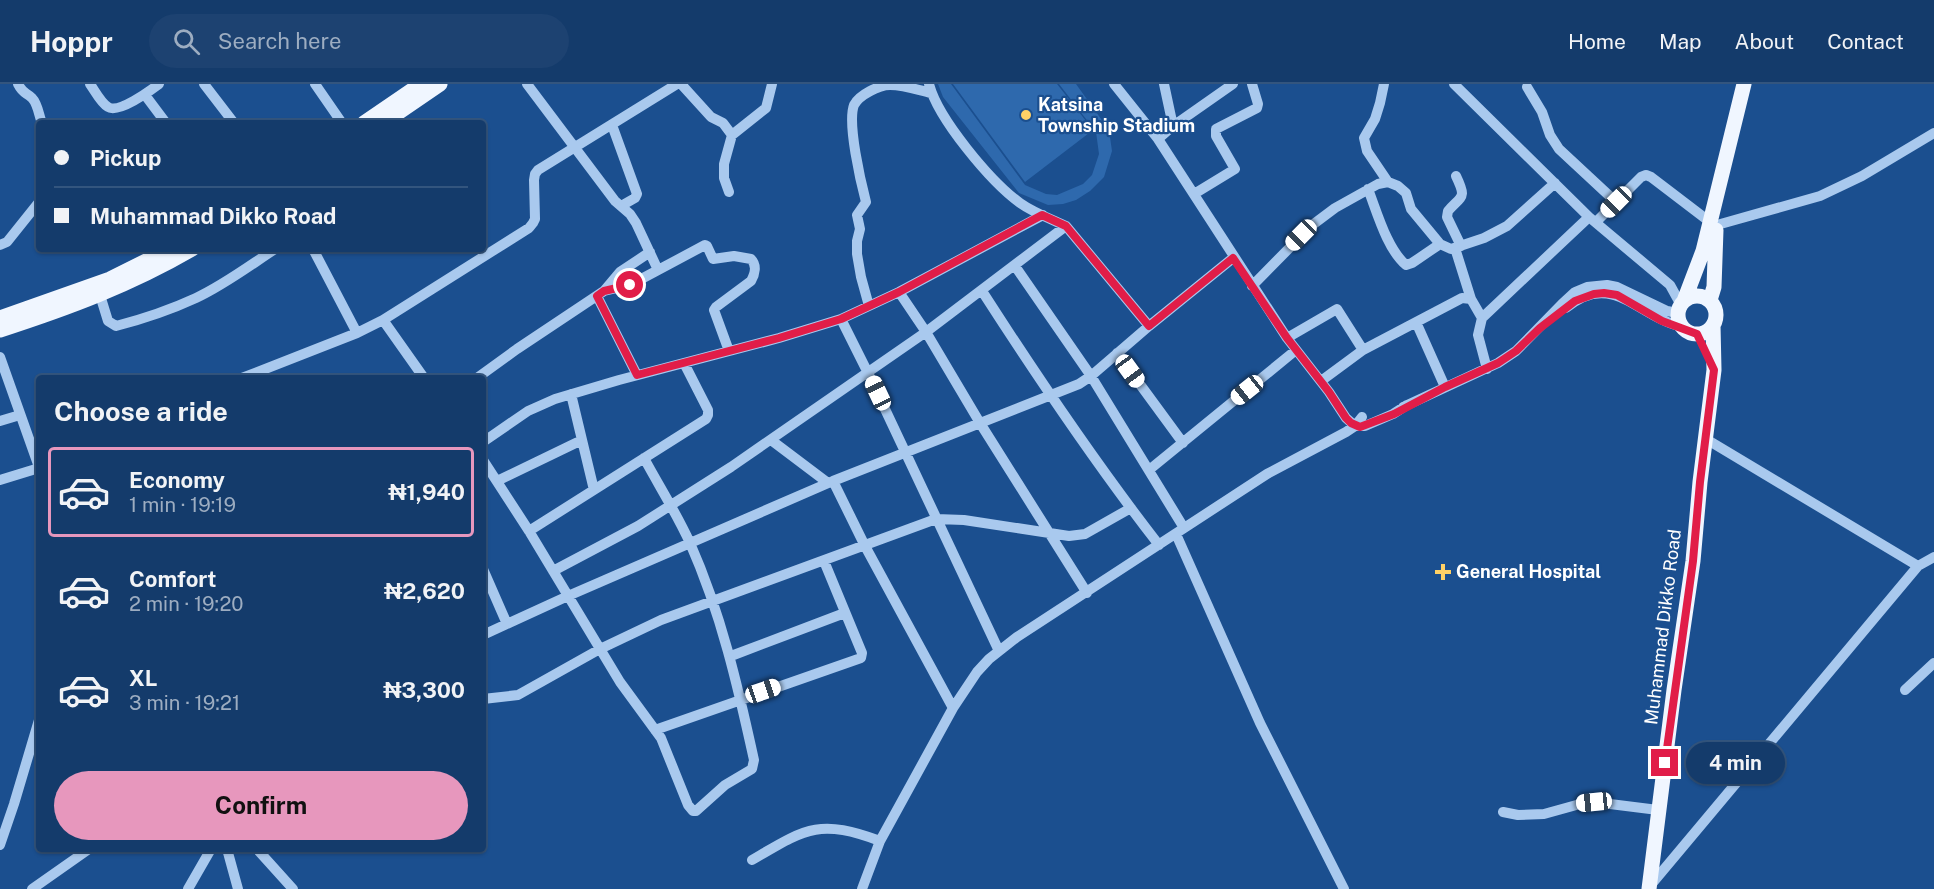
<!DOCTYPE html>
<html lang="en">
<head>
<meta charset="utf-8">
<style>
	body { margin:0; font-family:"Public Sans",sans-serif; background:#1d4271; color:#f1f3f6; height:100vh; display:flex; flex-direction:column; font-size:22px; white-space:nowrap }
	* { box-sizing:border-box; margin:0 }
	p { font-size:20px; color:#9dadc1 }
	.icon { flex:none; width:33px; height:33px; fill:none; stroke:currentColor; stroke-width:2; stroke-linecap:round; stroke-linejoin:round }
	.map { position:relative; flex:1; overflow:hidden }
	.drawer { position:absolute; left:36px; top:291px; width:450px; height:477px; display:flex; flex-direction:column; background:#143b6b; border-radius:6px; box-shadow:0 2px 4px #0004,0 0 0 2px #33557e }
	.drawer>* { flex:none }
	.hud { position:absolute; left:36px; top:36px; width:450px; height:132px; border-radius:6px; box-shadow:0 2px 4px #0004,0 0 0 2px #33557e; display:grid; align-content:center; height:132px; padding:0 18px; background:#143b6b }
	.end { position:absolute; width:27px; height:27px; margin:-14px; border:8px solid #e11d48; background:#fff; box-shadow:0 0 0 3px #fff }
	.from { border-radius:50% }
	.bubble { position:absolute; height:42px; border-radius:21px; background:#143b6b; box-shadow:0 2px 4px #0004,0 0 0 2px #33557e; font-size:20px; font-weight:700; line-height:42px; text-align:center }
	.car { position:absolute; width:18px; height:36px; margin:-18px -9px; border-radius:8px; box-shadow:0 0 4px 2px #0007; background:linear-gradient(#fff 24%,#345 0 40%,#fff 0 76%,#345 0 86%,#fff 0) }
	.hud b { display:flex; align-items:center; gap:21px; height:57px; font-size:22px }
	.hud b+b { border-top:2px solid #33557e }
	.hud i { width:15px; height:15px; background:#f1f3f6 }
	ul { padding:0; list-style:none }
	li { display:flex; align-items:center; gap:18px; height:90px; margin:0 12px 9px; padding:0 6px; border:3px solid transparent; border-radius:6px }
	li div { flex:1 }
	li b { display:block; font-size:22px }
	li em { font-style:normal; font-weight:700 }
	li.on { border-color:#e797bd }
	li>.icon { width:54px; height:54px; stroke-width:1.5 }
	h2 { padding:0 18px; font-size:27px; line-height:72px }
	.primary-button { display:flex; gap:12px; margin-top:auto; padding:12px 18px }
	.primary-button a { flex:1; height:69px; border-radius:36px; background:#e797bd; color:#111; font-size:24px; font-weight:700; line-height:69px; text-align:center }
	header { display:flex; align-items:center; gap:36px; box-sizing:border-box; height:84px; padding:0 30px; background:#143b6b; border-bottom:2px solid #33557e }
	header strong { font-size:28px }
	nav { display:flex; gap:33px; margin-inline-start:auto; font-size:21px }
	.search { width:420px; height:54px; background:#1d4271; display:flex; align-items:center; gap:15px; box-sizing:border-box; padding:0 21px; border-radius:33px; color:#9dadc1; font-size:22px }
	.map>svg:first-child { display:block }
	.green { fill:#2e69ad }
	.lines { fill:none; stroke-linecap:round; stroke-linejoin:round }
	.minor { stroke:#a9c9ee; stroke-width:10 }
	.major { stroke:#f0f6ff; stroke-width:15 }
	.route { stroke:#e11d48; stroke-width:8 }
	.poi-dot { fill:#ffd166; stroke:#1b4f8f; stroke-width:2 }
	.labels { text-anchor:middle; stroke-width:4.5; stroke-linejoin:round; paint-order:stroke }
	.poi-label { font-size:18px; font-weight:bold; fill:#fff; stroke:#1b4f8f; text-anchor:start }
	.street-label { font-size:18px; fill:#fff; stroke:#1b4f8f }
</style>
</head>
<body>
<header>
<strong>Hoppr</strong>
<div class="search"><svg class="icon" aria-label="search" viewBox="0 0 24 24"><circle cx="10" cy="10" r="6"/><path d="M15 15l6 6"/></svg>Search here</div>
<nav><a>Home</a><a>Map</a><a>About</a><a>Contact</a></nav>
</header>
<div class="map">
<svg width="1934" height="805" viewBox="0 0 1934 805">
	<rect width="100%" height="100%" fill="#1b4f8f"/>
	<path class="green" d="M938,0H951L1025,101L1046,110L1057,111L1083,100L1092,91L1099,70L1096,48L1059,0H1076L1109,46L1112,67L1104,93L1090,107L1076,116L1063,120L1048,121L1019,109L943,13Z
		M953,0H1057L1093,46L1025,98Z"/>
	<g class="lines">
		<path class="minor" d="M18,0C23,10 26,8 32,14C38,20 39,32 42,39
			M90,0C95,7 101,19 108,23C118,30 150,7 159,0
			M204,0L234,39
			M315,0L342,39
			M527,0L615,117L630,130L636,139L658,186
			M681,0L711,33L723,39L732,51
			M929,0C938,35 991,98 1020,119C1034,129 1051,135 1066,142
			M1114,0L1158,55L1287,254L1329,308L1346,334L1355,342H1365L1393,330L1407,321
			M1164,0L1173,42
			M1384,0L1380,19L1375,35L1364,54L1367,67L1388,98
			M1454,0L1589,133L1670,201L1681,221
			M1527,3L1542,28L1550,51L1559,65L1616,118
			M145,11L166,39
			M612,41L637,110L635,114L621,122
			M1158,55L1173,42L1233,0
			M1456,92C1467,115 1462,111 1448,127L1447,133L1461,162
			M1368,105C1377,128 1387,165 1406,181L1412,179L1440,160
			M729,108L724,94V80L732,51L766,24L772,0
			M1194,110L1235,85L1216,52V45L1257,24L1258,20L1252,0
			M1596,138L1641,93L1646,91L1651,93L1710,138
			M1717,141L1820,112L1862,92L1934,49
			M0,161L7,158L39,118
			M1455,164L1471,215L1482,234
			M313,165L357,249
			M1015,182L1091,292L1184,444
			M1252,202L1311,142L1335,124L1378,100L1388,98L1398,102L1406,109L1411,125L1440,160L1451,165L1484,154L1507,142L1555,99
			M604,207L630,201L705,161L707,162L713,175L734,172L751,175C757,181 755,190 751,197L716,223L714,226L729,267
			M982,207C1038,294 1095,379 1159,461
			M899,208L926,248L980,339L1087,509
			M100,211L108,237L116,242C143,235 170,226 196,214C224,201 249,182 275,165
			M597,212L637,291
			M869,222L861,193L857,170V157L860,145L857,131L866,118C861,99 847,39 854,21C859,11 879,1 890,1C904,1 918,6 931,9
			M1566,224C1613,185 1638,234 1683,243
			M841,235L868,289L999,567
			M383,236L424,294
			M1416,238L1445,303
			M1287,254L1337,225L1363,266
			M1117,269L1183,359
			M0,273L39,383
			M1487,285L1478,251L1482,234L1589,133
			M242,294L357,249L383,236L529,144L533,139L535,135L534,96L535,90L538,86L677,0
			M477,294L517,265L604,207L620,188L650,168
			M1321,297L1363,266L1462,214L1471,215
			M571,310L594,406
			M1403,323L1498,279L1516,267L1562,220L1575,208L1587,203L1607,201L1617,203L1667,227L1678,229
			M0,337L20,331
			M1706,355L1918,482
			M771,356L828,399
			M483,358L528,327L555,315L619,296L779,254L841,235L899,208L1043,131
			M483,376L529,447L620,598L661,654L688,721L693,727H696L725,701L752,685L754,676C738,603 721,529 690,459C677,430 659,402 644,374
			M1149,386L1296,266
			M0,396L39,384
			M497,397L582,356
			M833,397L865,462L953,624
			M529,447L706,335L708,331V326L684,279
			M1176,450L1260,639L1344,805
			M483,485L507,540
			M553,487L638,442L731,383L926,248L1066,142L1149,242
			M483,551L568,512L833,397L1079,300L1091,292L1149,242L1233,174
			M731,572L842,530L844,527
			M1905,606L1934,579
			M483,615L518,611L600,565L661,536L936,435L964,436L1069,452L1085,450L1131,424
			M655,646L861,574L862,569L824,477
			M1503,728L1518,731L1544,730L1580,720L1594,718L1658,726
			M0,761L14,720L39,636
			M227,765L238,805
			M257,765L293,805
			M752,776C805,745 818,734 880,757
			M1650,802L1918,482L1934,473
			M32,805L89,765
			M188,805L211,765
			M862,805L880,757L953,624L977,588L989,575L1017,553L1267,390L1346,348L1355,342L1362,333"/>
		<path class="major" d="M364,39L421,0
			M383,39L440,0
			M1678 231a19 19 0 1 1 38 0a19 19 0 1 1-38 0Z
			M1710,216L1714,203L1716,146
			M1684,217L1703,167L1744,0
			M0,234L110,195L170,165
			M0,246C68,224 130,201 192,165
			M1649,805L1674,606L1693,477L1700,398L1714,286L1713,241"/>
	</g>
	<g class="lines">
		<path class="route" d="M630,201L604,207L597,212L637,291L779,254L841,235L899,208L1042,131L1066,142L1149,242L1233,174L1287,254L1329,308L1346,334L1351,339L1360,343L1394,330L1445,303L1498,279L1516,267L1540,244L1575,217L1594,210L1604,209L1617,211L1662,237L1697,250L1714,286L1700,398L1693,477L1665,679"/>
	</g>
	<g class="poi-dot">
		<circle cx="1026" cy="31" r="6"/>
		<path d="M1440 479h6v6h6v6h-6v6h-6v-6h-6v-6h6z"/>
	</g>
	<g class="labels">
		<g class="poi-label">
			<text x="1038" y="27">Katsina<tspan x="1038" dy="21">Township Stadium</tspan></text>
			<text x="1456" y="494">General Hospital</text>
		</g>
		<g class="street-label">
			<text transform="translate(1663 543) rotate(-83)" y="6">Muhammad Dikko Road</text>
		</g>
	</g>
</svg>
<i class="end from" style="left:630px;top:201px"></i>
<i class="end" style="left:1665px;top:679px"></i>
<div class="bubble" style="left:1686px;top:658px;width:99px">4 min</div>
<i class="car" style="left:1616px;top:118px;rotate:225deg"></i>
<i class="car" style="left:1301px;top:151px;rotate:225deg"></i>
<i class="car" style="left:1130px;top:287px;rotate:144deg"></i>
<i class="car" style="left:1247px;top:306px;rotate:231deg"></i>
<i class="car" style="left:878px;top:309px;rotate:335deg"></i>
<i class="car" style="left:763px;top:607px;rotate:71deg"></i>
<i class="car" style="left:1594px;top:718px;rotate:264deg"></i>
<div class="hud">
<b><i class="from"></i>Pickup</b>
<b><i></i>Muhammad Dikko Road</b>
</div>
<section class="drawer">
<h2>Choose a ride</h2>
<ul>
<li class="on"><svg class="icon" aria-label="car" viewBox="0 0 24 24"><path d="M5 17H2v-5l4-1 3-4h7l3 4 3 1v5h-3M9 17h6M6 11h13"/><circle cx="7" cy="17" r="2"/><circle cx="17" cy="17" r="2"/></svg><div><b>Economy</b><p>1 min · 19:19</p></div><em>₦1,940</em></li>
<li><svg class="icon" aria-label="car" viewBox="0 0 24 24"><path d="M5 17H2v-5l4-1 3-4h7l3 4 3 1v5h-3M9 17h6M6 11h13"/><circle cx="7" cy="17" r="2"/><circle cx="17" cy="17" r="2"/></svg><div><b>Comfort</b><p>2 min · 19:20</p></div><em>₦2,620</em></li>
<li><svg class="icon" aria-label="car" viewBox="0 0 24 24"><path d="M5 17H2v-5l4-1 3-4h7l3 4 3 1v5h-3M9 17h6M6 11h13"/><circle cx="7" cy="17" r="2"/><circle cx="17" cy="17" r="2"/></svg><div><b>XL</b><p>3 min · 19:21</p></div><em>₦3,300</em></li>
</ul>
<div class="primary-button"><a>Confirm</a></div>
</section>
</div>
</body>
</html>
